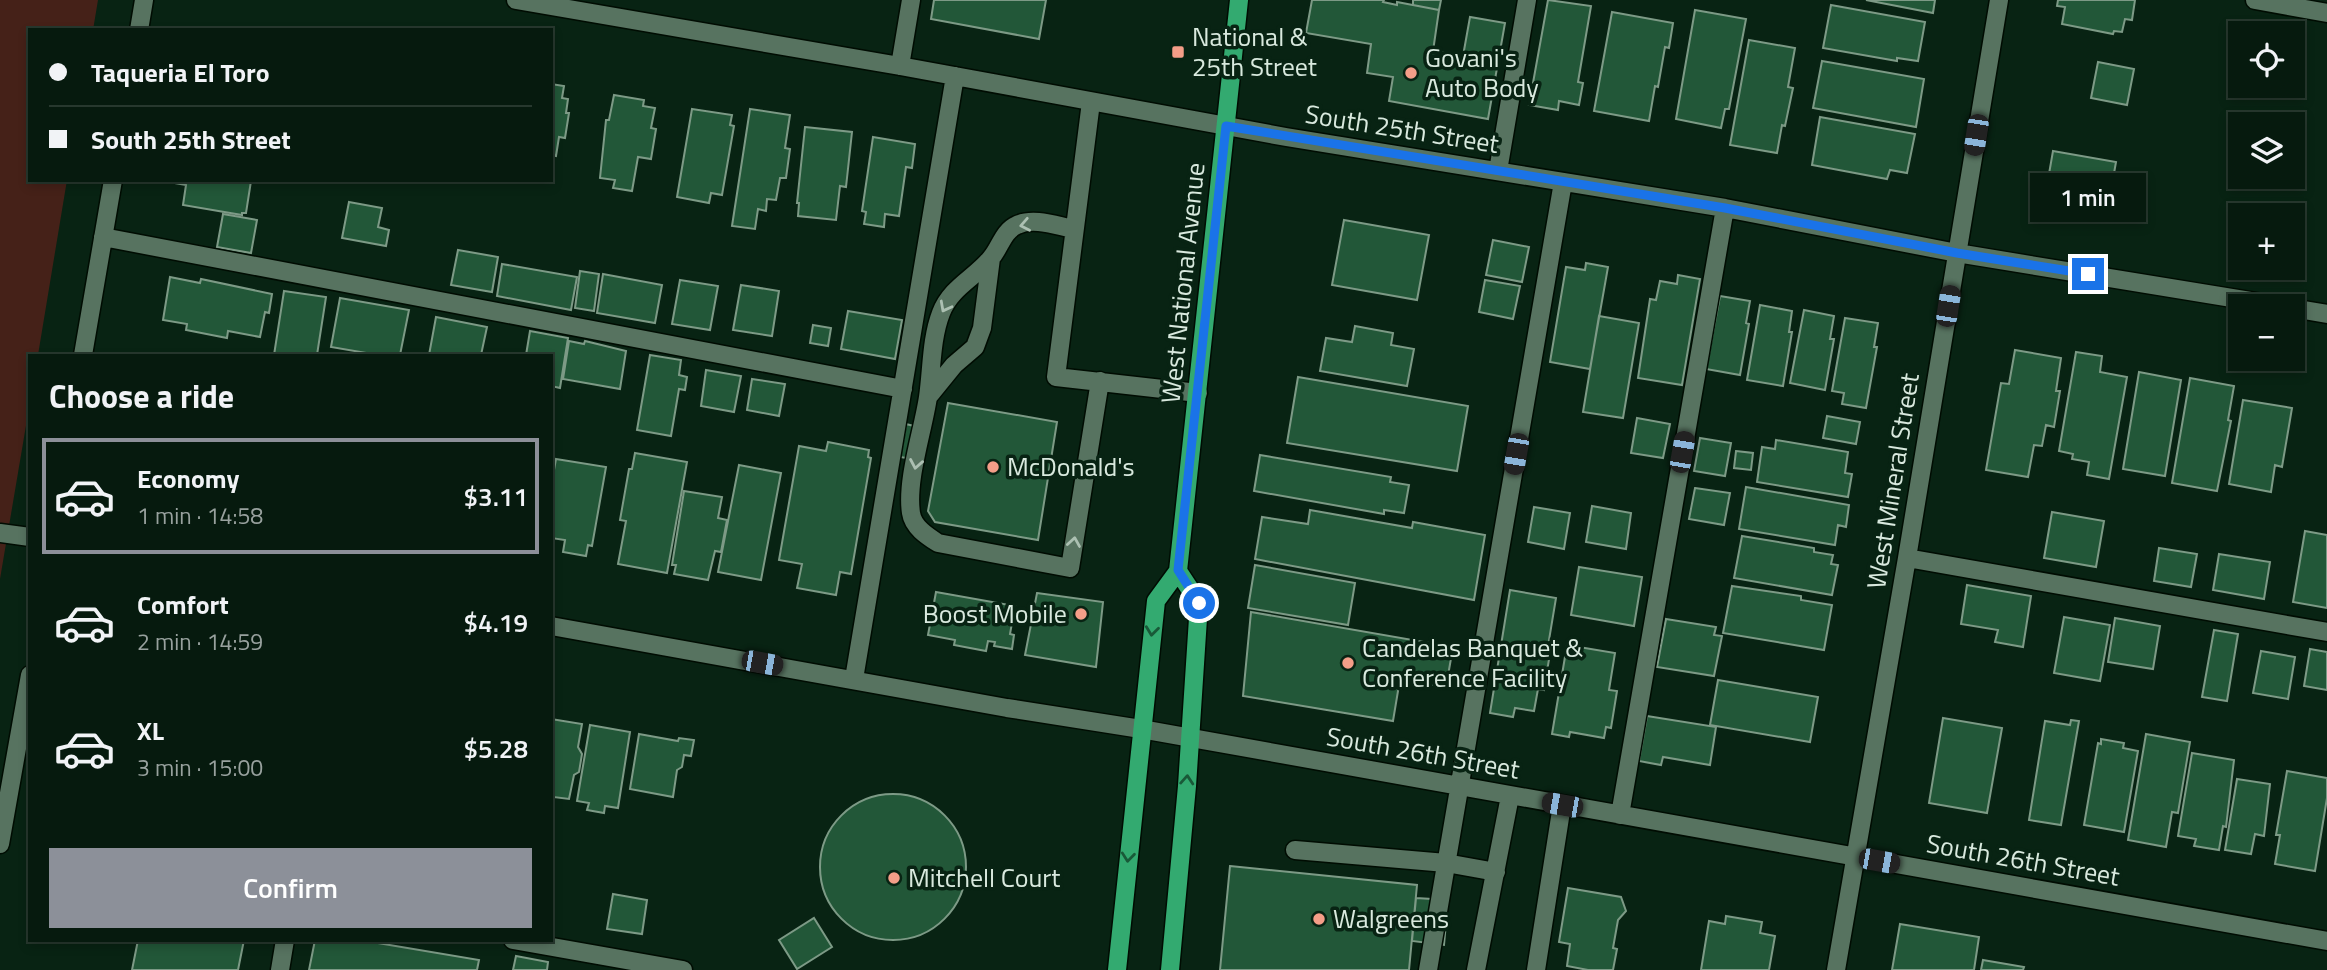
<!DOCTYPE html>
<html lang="en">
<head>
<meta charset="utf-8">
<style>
	body { margin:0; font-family:"Titillium Web",sans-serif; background:#14271c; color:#f1f3f6; height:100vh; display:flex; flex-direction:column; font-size:26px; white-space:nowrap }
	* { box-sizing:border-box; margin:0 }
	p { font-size:23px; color:#98a19e }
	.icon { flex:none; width:38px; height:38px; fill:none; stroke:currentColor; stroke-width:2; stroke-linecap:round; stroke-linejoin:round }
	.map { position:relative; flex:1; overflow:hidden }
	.sheet { position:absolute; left:28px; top:354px; width:525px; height:588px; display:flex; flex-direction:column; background:#061a0e; border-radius:0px; box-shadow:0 4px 10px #0003,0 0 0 2px #27382e }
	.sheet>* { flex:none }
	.banner { position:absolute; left:28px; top:28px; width:525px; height:154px; border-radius:0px; box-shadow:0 4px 10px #0003,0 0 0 2px #27382e; display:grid; align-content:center; height:154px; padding:0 21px; background:#061a0e }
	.fabs { position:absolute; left:2228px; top:21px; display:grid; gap:14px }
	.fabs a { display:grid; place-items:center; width:77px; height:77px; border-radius:0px; background:#061a0e; box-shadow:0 4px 10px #0003,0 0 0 2px #27382e; font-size:35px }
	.end { position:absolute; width:32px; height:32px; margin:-16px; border:9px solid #1a73e8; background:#fff; box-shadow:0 0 0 4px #fff }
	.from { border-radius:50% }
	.bubble { position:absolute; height:49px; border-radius:0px; background:#061a0e; box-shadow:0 4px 10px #0003,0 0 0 2px #27382e; font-size:23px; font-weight:600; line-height:49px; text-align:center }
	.car { position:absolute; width:21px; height:42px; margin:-21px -10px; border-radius:9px; box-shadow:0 0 5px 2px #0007; background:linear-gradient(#222 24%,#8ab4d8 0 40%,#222 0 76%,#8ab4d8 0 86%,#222 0) }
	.banner b { display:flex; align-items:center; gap:24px; height:66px; font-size:26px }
	.banner b+b { border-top:2px solid #27382e }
	.banner i { width:18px; height:18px; background:#f1f3f6 }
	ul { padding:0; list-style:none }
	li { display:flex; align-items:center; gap:21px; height:116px; margin:0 14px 10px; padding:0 7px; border:4px solid transparent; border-radius:0px }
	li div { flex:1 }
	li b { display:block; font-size:26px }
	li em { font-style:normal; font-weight:600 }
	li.active { border-color:#8c9099 }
	li>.icon { width:63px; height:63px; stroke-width:1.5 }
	h2 { padding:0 21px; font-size:32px; line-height:84px }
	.cta { display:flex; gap:14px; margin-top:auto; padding:14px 21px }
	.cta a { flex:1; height:80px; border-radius:0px; background:#8c9099; color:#fff; font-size:28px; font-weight:600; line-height:80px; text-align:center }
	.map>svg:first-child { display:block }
	.green { fill:#452118 }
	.building { fill:#225738; stroke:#7d9a86; stroke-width:2 }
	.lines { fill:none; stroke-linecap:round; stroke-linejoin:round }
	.minor-casing { stroke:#000c02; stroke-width:21 }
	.major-casing { stroke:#000c02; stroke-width:21 }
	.minor { stroke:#577360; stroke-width:18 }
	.major { stroke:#33aa70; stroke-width:18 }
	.oneway { stroke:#acc0b2 }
	.oneway2 { stroke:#195938 }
	.route { stroke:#1a73e8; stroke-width:9 }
	.poi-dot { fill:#f49e88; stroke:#082313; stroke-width:2.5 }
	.labels { text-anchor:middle; stroke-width:7; stroke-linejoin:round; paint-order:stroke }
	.poi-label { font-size:26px; fill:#d9e9de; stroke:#082313; text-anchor:start }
	.street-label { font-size:26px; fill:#d9e9de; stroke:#082313 }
</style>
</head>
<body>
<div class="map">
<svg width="2327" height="970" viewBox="0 0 2327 970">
	<rect width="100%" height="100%" fill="#082313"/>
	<path class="green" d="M0,0H98L93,30H30V180H67L38,355H30V402L0,579Z"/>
	<path class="building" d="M934,0H1046L1039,39L931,19Z
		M1312,0H1384L1383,2L1397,5V2L1439,10L1433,51L1463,56L1470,17L1505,23L1488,119L1389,101L1393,77L1367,73L1371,44L1306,33Z
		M1413,0H1441L1439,10L1413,5Z
		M1548,0L1591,6L1578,82L1583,83L1579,105L1559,101L1558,110L1529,105Z
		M1866,0H1935L1933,13Z
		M2058,0H2135L2132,20L2125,19L2122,32L2114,31L2113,34L2062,24L2065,7L2057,6Z
		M1831,5L1925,22L1918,61L1897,58V61L1823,48Z
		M1695,10L1746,19L1729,109H1725L1721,128L1676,119Z
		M1612,12L1673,23L1669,48L1665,47L1658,87L1655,86L1649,121L1594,111Z
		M1749,40L1795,48L1788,87L1793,88L1785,126L1782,125L1777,153L1730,145Z
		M1822,61L1924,79L1916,127L1813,108Z
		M2098,62L2134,69L2127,105L2091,98Z
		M551,84L564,86L562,98L568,99L566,113H569L565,138L559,137L556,156L551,155Z
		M614,95L644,100L643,106L655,108L651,128L656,129L651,159L638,157L632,191L613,188L615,180L600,178L606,120H609Z
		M692,109L732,115L730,125L734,126L722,195L711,193L709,203L677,197Z
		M750,109L790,115L785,148L790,149L786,178H780L776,200L767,199L766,211L758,209L755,229L732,226Z
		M1820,117L1915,134L1907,173L1890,170L1887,179L1812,165Z
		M805,127L852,132L846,187L840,186L836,220L798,216L799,203H797Z
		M873,137L915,144L912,168L906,167L899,216L885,214L884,227L864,224L866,212L862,211Z
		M2053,151L2116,162L2108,207L2101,206L2098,222L2034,211L2037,196L2045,197Z
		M174,180L251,181L246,213H242V215L183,205L186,185L174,183Z
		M349,202L382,208L378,227L389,230L386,246L342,238Z
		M223,214L257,220L251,253L217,247Z
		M1344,220L1429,235L1417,300L1332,285Z
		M1493,240L1529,247L1522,282L1486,275Z
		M458,250L498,257L492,292L451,285Z
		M1586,263L1608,267L1590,369L1550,362L1566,267L1585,270Z
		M502,264L577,277L571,310L497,296Z
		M580,271L599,274L594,311L575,308Z
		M603,274L662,285L655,323L597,313Z
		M1678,275L1700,279L1682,385L1638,378L1650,299L1656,300L1660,281L1677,284Z
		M170,277L200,283L201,279L272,294L269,313L265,312L260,337L228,331L227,338L186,330L187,324L163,320Z
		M680,280L718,286L710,330L672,324Z
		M1485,280L1520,286L1513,319L1479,312Z
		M741,285L779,291L772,336L733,330Z
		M284,291L326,297L317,355H274Z
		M1720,296L1750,301L1746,323L1749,324L1740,375L1706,369Z
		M340,298L409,310L400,355H378L331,347Z
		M1760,305L1792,311L1789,332H1792L1783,386L1747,380Z
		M1804,310L1834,316L1830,339H1834L1825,390L1790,383Z
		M848,311L902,320L895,359L841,349Z
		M1599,316L1639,323L1623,418L1583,412Z
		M436,317L487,327L481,355H429Z
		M1845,318L1878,323L1874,347H1877L1866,408L1842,404L1844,393L1832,391Z
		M813,325L831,328L828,346L810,343Z
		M1355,326L1393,333L1391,345L1414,349L1407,386L1320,371L1326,338L1352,342Z
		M530,331L568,338L560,388L551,386V355H526Z
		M569,341L584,344L585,341L626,351L620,389L563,379Z
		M2015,350L2061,358L2056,391H2060L2054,427L2046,425L2042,446L2034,445L2028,477L1986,470L2001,383L2009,384Z
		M2076,352L2102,356L2100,372L2127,377L2109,479L2087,475L2089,462L2072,459L2073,454L2059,451Z
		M650,355L681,360L679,375L687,377L685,390L679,389L671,436L637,430Z
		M706,370L741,376L734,412L701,406Z
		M2139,372L2181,380L2165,476L2123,469Z
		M1298,377L1468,406L1457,471L1287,443Z
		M2190,378L2234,386L2228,420L2231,421L2217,491L2172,483Z
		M752,379L785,384L779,416L747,410Z
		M2243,400L2292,408L2282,467L2275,465L2271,492L2229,484Z
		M948,403L1057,422L1038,540L935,522L928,511Z
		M1827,416L1860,422L1856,444L1823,438Z
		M1637,418L1670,424L1663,458L1631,453Z
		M906,424L918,427L913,459L900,457Z
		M1700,438L1731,443L1725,476L1694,471Z
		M1776,440L1848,452L1845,473L1852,474L1848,497L1757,482L1762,447L1775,449Z
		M828,442L869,450L868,457L871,458L851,574L840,572L836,595L797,588L802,564L779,560L799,446L826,451Z
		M1736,451L1753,453L1751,470L1734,468Z
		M635,453L687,462L667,573L618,564L626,521L620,520L629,469H632Z
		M1260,455L1391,477L1390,482L1409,485L1404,513L1384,510V514L1254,491Z
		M556,459L606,467L592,546L588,545L586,556L563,552L565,540L551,538V470H554Z
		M739,465L781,473L761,580L718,572Z
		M1746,487L1849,505L1846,527L1838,525L1835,545L1739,529Z
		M1695,488L1730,493L1724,525L1689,519Z
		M684,491L722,497L718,518L727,520L721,552L715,551L708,580L674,574L676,565H672Z
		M1592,506L1631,513L1626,549L1586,542Z
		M1534,507L1570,513L1564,549L1528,542Z
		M1310,510L1412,528L1413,522L1485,535L1474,600L1255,559L1262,517L1308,524Z
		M2052,512L2104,521L2096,567L2044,558Z
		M2305,531L2327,535V608L2293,602Z
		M1742,536L1814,548V552L1833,555L1831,564L1838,565L1832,595L1734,578Z
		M2159,548L2197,554L2191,587L2154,581Z
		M2219,554L2270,562L2264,599L2213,590Z
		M1255,565L1355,583L1348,625L1248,608Z
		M1579,567L1642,577L1634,626L1571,615Z
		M1967,585L2031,596L2023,647L1995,642L1998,630L1961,624Z
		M1732,586L1801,596V600L1832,605L1824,650L1723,633Z
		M1510,590L1556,598L1549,640L1552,641L1544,690L1538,689L1534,711L1515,708L1513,717L1490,713Z
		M936,592L1015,606L1010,634L1014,635L1012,649L994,646L995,642L988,641L986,651L954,645L955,640L928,635Z
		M1037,593L1103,602L1096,667L1025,655Z
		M1251,612L1453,647L1446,687L1400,679L1393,721L1243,696Z
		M2064,617L2110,625L2100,681L2054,673Z
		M2115,618L2160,626L2153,669L2108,662Z
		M1666,619L1716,627L1714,635L1722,636L1714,676L1657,667Z
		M2214,630L2238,634L2227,701L2202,697Z
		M1567,645L1615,653L1609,690L1617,691L1611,728L1606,727L1604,738L1570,732L1569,737L1552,734Z
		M2310,649L2327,652V690L2304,686Z
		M2261,651L2295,657L2288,699L2253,693Z
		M1718,680L1818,697L1810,742L1710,725Z
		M1647,716L1716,727L1710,765L1663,757L1661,765L1639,761Z
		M1943,718L2002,728L1987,813L1929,803Z
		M551,719L582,724L578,747L582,754L579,772L574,775L569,799L554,797L552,805Z
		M2071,720L2079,721L2061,825L2029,820L2045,721L2070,725Z
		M590,725L630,732L618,808L605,806L604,813L587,810L589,803L577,801Z
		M639,734L678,741L679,738L694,740L691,756L684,755L682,767L677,770L673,797L630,789Z
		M2146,734L2190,742L2178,813L2172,812L2166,847L2128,840Z
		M2101,739L2124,743L2123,748L2138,751L2124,832L2084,825L2098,743L2101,744Z
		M2192,753L2234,760L2226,827L2223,826L2219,850L2194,846L2196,839L2178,836Z
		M2287,771L2327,778V798L2315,871L2275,864L2280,835H2276Z
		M2237,779L2270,784L2264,836L2255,834L2251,854L2225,850Z
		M820 867a73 73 0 1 1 146 0a73 73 0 1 1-146 0Z
		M1230,866L1417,885L1409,970H1220Z
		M1568,888L1621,897L1626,911L1618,920L1613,948L1617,949L1613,970H1588L1567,966L1570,944L1559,942Z
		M613,894L647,900L642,934L607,929Z
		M1416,898L1448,900L1444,945L1412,941Z
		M1726,916L1762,922L1760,933L1775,936L1769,970H1701L1709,921L1725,924Z
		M814,918L832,947L797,969L779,940Z
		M1900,924L1979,937L1974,970H1892Z
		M138,940H244L238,970H132Z
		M315,940H360L479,960L477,970H309Z
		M516,956L548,962L547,970H513Z
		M1983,960L2024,967L2023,970H1981Z"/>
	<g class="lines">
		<g class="minor-casing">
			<path id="minor" d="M516,0L900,66L1286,137L1725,208L1957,253L2281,306
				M2255,0L2327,13
				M139,30L144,0
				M900,66L911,0
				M1091,102L1056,377L1198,393
				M1498,171L1527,0
				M1074,229C1057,226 1034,217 1017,225C1003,231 1000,248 991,258C975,278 951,287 941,313C931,339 932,369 928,397C923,431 906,480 911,513C913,527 927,536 938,543L1070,568L1100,381
				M103,237L903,389
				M2292,308L2327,314
				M83,355L113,180
				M928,397L954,365L975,347L982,328L991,258
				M0,533L30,537
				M1907,558L2327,632
				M551,626L1007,708L1141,729L2327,941
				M854,679L955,76
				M1620,815L1725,208
				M0,844L30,675
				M1295,850L1446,863L1496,872
				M513,940L683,970
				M280,970L285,940
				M1428,970L1563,182
				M1476,970L1510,796
				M1536,970L1562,805
				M1836,970L1907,558L1999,0"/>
		</g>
		<g class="major-casing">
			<path id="major" d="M1117,970L1156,601L1178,571L1239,0
				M1170,970L1187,786L1199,603L1178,571"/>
		</g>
		<use href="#minor" class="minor"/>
		<use href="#major" class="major"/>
	</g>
	<defs><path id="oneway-chevron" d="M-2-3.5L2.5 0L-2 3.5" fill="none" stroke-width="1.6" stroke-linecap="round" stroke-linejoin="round" transform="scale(1.75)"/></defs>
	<g class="oneway">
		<use href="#oneway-chevron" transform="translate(1025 225) rotate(169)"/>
		<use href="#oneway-chevron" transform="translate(945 307) rotate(118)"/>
		<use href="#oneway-chevron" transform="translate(916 464) rotate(100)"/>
		<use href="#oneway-chevron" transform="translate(1074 542) rotate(-81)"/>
	</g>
	<g class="oneway2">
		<use href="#oneway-chevron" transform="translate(1152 631) rotate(97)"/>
		<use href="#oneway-chevron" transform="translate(1187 780) rotate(-86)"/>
		<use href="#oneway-chevron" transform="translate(1128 857) rotate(96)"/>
	</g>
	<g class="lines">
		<path class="route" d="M1199,603L1178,570L1226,126L1725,208L1957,253L2088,274"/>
	</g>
	<g class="poi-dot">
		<rect x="1171" y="45" width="14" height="14" rx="3.5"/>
		<circle cx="1411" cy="73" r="7"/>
		<circle cx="993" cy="467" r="7"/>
		<circle cx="1081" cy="614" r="7"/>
		<circle cx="1348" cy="663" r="7"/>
		<circle cx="894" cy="878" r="7"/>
		<circle cx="1319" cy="919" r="7"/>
	</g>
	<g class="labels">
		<g class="poi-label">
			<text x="1192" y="46">National &amp;<tspan x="1192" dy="30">25th Street</tspan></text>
			<text x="1425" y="67">Govani's<tspan x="1425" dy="30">Auto Body</tspan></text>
			<text x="1007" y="476">McDonald's</text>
			<text x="1067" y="623" text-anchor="end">Boost Mobile</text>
			<text x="1362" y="657">Candelas Banquet &amp;<tspan x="1362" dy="30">Conference Facility</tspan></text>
			<text x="908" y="887">Mitchell Court</text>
			<text x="1333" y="928">Walgreens</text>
		</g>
		<g class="street-label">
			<text transform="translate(1402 129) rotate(9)" y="9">South 25th Street</text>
			<text transform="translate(1183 283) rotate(-84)" y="9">West National Avenue</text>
			<text transform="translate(1893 481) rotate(-81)" y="9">West Mineral Street</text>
			<text transform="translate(1423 753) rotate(10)" y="9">South 26th Street</text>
			<text transform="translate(2023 860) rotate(10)" y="9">South 26th Street</text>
		</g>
	</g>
</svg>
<div class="fabs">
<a><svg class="icon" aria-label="locate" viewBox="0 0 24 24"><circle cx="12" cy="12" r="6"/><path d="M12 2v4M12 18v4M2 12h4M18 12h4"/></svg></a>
<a><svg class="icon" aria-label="layers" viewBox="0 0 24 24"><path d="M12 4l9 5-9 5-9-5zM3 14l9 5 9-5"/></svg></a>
<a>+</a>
<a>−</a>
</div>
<i class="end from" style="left:1199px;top:603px"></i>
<i class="end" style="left:2088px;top:274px"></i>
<div class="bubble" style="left:2030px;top:173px;width:116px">1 min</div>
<i class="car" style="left:1976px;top:135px;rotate:189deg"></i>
<i class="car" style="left:1948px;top:306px;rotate:9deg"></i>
<i class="car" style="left:1682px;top:452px;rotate:10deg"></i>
<i class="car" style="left:1516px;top:454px;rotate:190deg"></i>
<i class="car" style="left:762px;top:663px;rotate:100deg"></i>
<i class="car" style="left:1562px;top:805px;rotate:280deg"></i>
<i class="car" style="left:1879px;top:861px;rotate:100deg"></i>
<div class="banner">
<b><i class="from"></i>Taqueria El Toro</b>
<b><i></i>South 25th Street</b>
</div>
<section class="sheet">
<h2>Choose a ride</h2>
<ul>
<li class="active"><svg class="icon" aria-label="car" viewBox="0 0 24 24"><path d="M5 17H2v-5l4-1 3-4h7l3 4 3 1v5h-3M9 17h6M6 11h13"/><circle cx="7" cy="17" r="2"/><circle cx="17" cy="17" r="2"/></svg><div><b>Economy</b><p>1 min · 14:58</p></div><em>$3.11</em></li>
<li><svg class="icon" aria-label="car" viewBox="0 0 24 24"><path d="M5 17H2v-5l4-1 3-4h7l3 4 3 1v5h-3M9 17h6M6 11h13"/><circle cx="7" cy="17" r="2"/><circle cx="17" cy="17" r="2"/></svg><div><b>Comfort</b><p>2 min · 14:59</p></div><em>$4.19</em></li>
<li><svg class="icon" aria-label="car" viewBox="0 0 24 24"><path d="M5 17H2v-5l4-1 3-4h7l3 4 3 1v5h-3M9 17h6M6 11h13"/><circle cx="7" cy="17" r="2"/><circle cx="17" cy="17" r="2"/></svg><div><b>XL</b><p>3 min · 15:00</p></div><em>$5.28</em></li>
</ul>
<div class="cta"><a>Confirm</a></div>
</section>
</div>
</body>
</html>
